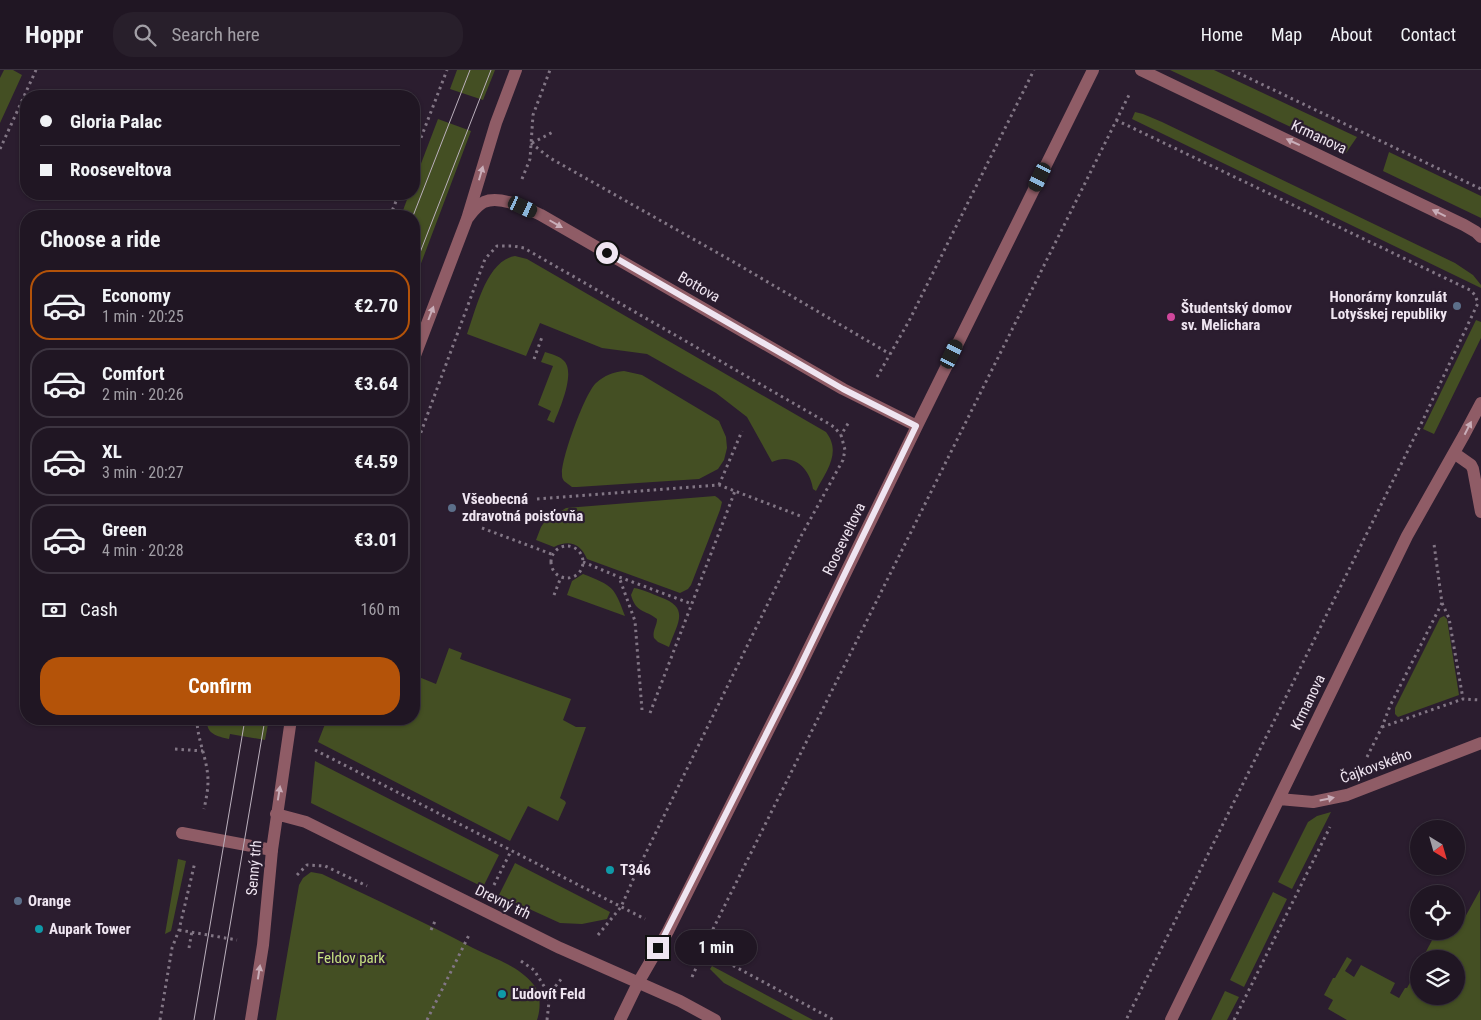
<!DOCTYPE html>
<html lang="en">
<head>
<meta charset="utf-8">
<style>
	body { margin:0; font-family:"Roboto Condensed",sans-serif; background:#281f2b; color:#f1f3f6; height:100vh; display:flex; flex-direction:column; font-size:19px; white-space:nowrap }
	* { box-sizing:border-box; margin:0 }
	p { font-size:16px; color:#a29fa6 }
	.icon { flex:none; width:28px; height:28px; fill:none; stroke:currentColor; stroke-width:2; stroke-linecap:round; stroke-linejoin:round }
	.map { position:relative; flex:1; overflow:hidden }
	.details { position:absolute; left:20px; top:140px; width:400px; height:515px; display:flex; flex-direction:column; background:#201623; border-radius:20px; box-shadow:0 1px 4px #0004,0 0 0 1px #3d3541 }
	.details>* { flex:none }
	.banner { position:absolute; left:20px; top:20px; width:400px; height:110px; border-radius:20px; box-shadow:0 1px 4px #0004,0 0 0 1px #3d3541; display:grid; align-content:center; height:110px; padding:0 20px; background:#201623 }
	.needle { width:32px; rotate:143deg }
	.tools { position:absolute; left:1410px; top:750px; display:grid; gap:10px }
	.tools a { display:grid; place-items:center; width:55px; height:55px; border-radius:50%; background:#201623; box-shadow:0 1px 4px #0004,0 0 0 1px #3d3541; font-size:25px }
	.end { position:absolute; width:22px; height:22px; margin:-11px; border:6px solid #efe5f1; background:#111; box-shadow:0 0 0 2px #111 }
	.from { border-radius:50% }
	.bubble { position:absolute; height:35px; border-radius:18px; background:#201623; box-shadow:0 1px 4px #0004,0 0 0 1px #3d3541; font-size:16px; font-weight:700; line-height:35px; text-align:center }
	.car { position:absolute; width:15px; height:30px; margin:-15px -8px; border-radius:6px; box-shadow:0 0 4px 1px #0007; background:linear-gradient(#222 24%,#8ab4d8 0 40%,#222 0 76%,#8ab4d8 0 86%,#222 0) }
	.banner b { display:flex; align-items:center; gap:18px; height:48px; font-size:19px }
	.banner b+b { border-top:1px solid #3d3541 }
	.banner i { width:12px; height:12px; background:#f1f3f6 }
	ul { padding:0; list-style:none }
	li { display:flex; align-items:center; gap:15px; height:70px; margin:0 10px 8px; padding:0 10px; border:2px solid #3d3541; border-radius:20px }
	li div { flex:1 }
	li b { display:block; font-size:19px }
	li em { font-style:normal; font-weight:700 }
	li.selected { border-color:#b45309 }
	li>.icon { width:45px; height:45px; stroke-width:1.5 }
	h2 { padding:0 20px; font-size:22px; line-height:60px }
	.pay { display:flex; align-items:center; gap:12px; height:55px; padding:0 20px; font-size:19px }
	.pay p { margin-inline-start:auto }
	.primary-button { display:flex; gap:10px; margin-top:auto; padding:10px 20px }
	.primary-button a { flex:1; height:58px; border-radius:20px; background:#b45309; color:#fff; font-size:20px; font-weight:700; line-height:58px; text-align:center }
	header { display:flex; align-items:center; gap:30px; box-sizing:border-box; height:70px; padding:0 25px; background:#201623; border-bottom:1px solid #3d3541 }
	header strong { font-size:24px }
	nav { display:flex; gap:28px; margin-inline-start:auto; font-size:18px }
	.search { width:350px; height:45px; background:#281f2b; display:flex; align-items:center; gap:12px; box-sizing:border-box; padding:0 18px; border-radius:20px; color:#a29fa6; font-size:19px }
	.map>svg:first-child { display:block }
	.green { fill:#444f23 }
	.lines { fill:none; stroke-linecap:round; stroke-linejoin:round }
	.path { stroke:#827685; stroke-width:3; stroke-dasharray:2.5 4; stroke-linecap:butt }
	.service { stroke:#8f5c66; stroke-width:12 }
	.minor { stroke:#8f5c66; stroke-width:12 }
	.tram { stroke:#bbb0bd; stroke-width:1 }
	.oneway { fill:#c9aeb9 }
	.route { stroke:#efe5f1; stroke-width:6 }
	.service-dot { fill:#5c6f8a; stroke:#2b1d2f; stroke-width:2 }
	.hotel-dot { fill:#d1479c; stroke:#2b1d2f; stroke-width:2 }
	.culture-dot { fill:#0f9aa8; stroke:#2b1d2f; stroke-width:2 }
	.labels { text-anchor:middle; stroke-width:4.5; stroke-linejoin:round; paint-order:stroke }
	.street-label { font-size:15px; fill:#efe5f1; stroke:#2b1d2f }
	.poi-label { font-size:15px; font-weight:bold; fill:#efe5f1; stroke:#2b1d2f; text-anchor:start }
	.park-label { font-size:15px; fill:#c6e081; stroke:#2b1d2f }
</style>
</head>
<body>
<header>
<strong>Hoppr</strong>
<div class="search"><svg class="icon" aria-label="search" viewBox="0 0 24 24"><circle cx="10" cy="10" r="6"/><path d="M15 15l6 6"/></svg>Search here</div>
<nav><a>Home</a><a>Map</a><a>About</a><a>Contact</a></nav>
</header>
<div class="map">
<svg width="1481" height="950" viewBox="0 0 1481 950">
	<rect width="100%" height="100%" fill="#2b1d2f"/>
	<path class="green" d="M4,0H13L22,5L0,53V8Z
		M457,0H495L483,30L450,19Z
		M1170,0H1214L1357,67L1346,83Z
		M1135,42L1143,44L1162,52L1455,193L1473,205L1481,215V218L1132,49Z
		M438,49L471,61L414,212V146H401L409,124H414V112Z
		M1389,82L1481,126V148L1383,101Z
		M515,186L527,189L826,362C842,383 826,401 816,421L813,419C810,399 794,382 772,392L747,347L716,323L647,284L602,278L540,253L526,286L467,264C476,240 486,191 515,186Z
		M1476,250L1481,252V268L1434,364L1423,359Z
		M545,282C551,284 559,286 563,290C577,301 559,340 554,353L547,350L551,341L538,335L553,296L541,292Z
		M624,301L642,305L719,351L726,367L727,378L724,390L718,399L699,409L577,417H572L564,411C562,408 562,407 562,404C561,389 585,323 596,313C605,305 613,302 624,301Z
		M715,426L718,428L722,432L720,440L691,515L688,519L680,523L587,489C581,474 569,469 554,477L536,470L541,457L545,451L566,438Z
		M583,504C613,516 614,516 625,546L567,525L572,511Z
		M634,518C642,519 652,524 660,527C691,538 677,553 669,577L658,572L654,568C652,561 657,556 657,549C644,539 636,543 631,525Z
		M1444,546L1447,549L1459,625L1398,647L1395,644V638L1440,548Z
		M449,578L462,583L460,589L571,629L563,650L576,657H586L560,728L565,731L566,733L558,751L528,736L510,771L318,672L327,649H414V605L436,614Z
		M207,649H269L265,670L230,664L229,669C216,666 206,664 207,649Z
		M315,691L499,785L483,817L311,733Z
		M1331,742L1292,819L1278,812L1308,752L1317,746Z
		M178,789L186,791L171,861L165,864Z
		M515,793L610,842L607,849L582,854L560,853L499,825Z
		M311,802L322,804C372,828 424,852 473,878C493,888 519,896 533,914C541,923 541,938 537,950H276L299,815L303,808Z
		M1480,820L1481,950H1347L1328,939L1333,930L1324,925L1333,908H1335L1347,887L1352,890L1345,901L1354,907L1361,895L1395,913L1390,923L1399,928L1405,918H1407L1419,896V926H1456V889H1422L1437,861H1456V857L1459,858Z
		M1273,822L1287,829L1244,917L1230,910Z
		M712,896L813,950H793L724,913L710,899Z
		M1225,921L1239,927L1227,950H1211Z"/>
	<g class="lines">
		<path class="path" d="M1232,0L1481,119
			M1116,50L1470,220L1475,225L1478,233L1422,352L1126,950
			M414,64L421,66
			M531,73L550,88L732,191L890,284
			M532,73L553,62
			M0,79L36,0
			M414,86L447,0
			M522,109L530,89L533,45L550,0
			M390,146L399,124
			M534,289L542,267
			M877,307L909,251L1034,0
			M414,381L485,189L497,176H513L524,178L826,352L834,357L841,365
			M719,415L742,361
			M537,429L719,415L803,447
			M482,458L554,485
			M551 492a16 16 0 1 1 32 0a16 16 0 1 1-32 0Z
			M583,492L619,507
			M554,525L561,507
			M1442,533L1449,548L1463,629L1481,630
			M642,640L635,551L619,507L692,534
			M650,643L735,421
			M197,649C197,670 208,690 208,711C208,720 206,730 204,739
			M1382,657L1463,629
			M175,679L203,681
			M315,680L645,849
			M1367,687L1382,657L1390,636L1442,533L1434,474
			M297,805L307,795L325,796L367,816
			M494,815L511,781
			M179,860L237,870
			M431,860L436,849
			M598,865L621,837L636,803L800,468L843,390L845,380L841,365L849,352
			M693,874L834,950
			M189,878L192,861
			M521,891L534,900L547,921
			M692,907L714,857L1129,25
			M160,950L172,878L179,860L195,792
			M427,950L470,863
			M547,950L549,932L547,921L554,918L562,908
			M1234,950L1330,757"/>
		<path class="service" d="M182,763L272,780"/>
		<path class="minor" d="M1141,0L1464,155L1476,162L1481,167
			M467,149C472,143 476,136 484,132C500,125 526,138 541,145L843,319L917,356
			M414,288L467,149L496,53L516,0
			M1454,383L1471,395L1473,399L1481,442
			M1279,729L1313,732L1347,725L1481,673
			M276,744L306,752L560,878L680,931L715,950
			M251,950L263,875L272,780L291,649
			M620,950L638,913L668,861L796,605L917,356L1093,0
			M1171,950L1407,466L1464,365L1481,333"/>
		<path class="tram" d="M413,146L470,0
			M414,198L491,0
			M194,950L245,649
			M214,950L265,649"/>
	</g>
	<defs><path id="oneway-solid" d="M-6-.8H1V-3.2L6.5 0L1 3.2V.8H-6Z" transform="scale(1.25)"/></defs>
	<g class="oneway">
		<use href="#oneway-solid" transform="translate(1293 72) rotate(-155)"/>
		<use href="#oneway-solid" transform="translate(481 103) rotate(-74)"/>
		<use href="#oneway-solid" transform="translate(1439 143) rotate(-154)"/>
		<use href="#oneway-solid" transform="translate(556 154) rotate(30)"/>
		<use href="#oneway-solid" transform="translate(431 243) rotate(-69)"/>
		<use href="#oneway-solid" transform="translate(1468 358) rotate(-63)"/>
		<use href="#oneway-solid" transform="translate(279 723) rotate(-81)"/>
		<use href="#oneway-solid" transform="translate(1327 729) rotate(-12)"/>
		<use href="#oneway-solid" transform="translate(259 902) rotate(-81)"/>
	</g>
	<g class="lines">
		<path class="route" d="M607,183L843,319L916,356L796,605L658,878"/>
	</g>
	<g class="service-dot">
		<circle cx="1457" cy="236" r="5"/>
		<circle cx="452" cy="438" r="5"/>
		<circle cx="18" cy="831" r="5"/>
	</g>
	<circle class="hotel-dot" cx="1171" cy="247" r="5"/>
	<g class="culture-dot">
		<circle cx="610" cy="800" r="5"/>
		<circle cx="39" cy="859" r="5"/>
		<circle cx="502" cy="924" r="5"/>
	</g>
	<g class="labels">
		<g class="street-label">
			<text transform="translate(1319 67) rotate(25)" y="5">Krmanova</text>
			<text transform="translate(699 217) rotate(30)" y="5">Bottova</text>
			<text transform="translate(844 469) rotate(-64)" y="5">Rooseveltova</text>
			<text transform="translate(1308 632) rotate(-64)" y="5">Krmanova</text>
			<text transform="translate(1376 696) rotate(-20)" y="5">Čajkovského</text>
			<text transform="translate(254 798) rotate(-85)" y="5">Senný trh</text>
			<text transform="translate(503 832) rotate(26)" y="5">Drevný trh</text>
		</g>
		<g class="poi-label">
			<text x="1447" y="232" text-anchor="end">Honorárny konzulát<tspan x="1447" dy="17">Lotyšskej republiky</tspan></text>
			<text x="1181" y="243">Študentský domov<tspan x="1181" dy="17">sv. Melichara</tspan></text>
			<text x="462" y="434">Všeobecná<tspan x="462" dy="17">zdravotná poisťovňa</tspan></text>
			<text x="620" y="805">T346</text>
			<text x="28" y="836">Orange</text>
			<text x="49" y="864">Aupark Tower</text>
			<text x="512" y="929">Ľudovít Feld</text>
		</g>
		<g class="park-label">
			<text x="351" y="893">Feldov park</text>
		</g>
	</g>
</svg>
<div class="tools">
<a><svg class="needle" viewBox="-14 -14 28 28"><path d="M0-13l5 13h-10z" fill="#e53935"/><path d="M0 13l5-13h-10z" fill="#a29fa6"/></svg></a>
<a><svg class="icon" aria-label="locate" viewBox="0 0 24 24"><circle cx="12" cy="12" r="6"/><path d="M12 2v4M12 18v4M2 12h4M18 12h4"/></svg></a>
<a><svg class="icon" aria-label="layers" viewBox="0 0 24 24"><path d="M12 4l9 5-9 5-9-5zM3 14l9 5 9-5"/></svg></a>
</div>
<i class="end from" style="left:607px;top:183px"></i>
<i class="end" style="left:658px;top:878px"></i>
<div class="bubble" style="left:675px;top:860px;width:82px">1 min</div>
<i class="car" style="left:1040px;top:107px;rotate:206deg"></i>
<i class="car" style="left:523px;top:137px;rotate:115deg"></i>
<i class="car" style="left:952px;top:284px;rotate:26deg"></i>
<div class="banner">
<b><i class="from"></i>Gloria Palac</b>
<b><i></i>Rooseveltova</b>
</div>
<section class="details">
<h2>Choose a ride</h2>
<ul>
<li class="selected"><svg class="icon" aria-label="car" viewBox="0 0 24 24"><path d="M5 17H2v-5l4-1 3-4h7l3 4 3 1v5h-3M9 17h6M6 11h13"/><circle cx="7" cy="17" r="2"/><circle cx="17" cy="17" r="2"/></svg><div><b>Economy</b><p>1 min · 20:25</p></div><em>€2.70</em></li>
<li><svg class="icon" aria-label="car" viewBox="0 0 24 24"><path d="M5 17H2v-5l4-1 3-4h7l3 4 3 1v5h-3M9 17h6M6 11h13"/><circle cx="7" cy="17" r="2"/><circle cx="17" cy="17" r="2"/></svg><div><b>Comfort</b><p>2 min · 20:26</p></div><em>€3.64</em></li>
<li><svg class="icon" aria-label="car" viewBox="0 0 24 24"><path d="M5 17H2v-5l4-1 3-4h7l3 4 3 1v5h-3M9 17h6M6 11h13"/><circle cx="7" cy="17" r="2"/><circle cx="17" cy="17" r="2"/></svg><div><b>XL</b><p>3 min · 20:27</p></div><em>€4.59</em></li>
<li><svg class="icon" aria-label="car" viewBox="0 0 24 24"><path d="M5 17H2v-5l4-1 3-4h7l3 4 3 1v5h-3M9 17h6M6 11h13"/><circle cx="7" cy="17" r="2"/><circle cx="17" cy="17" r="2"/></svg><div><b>Green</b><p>4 min · 20:28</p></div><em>€3.01</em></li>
</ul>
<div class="pay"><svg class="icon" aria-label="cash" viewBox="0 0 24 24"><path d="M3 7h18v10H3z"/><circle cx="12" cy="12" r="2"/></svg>Cash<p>160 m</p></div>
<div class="primary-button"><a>Confirm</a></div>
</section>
</div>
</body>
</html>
